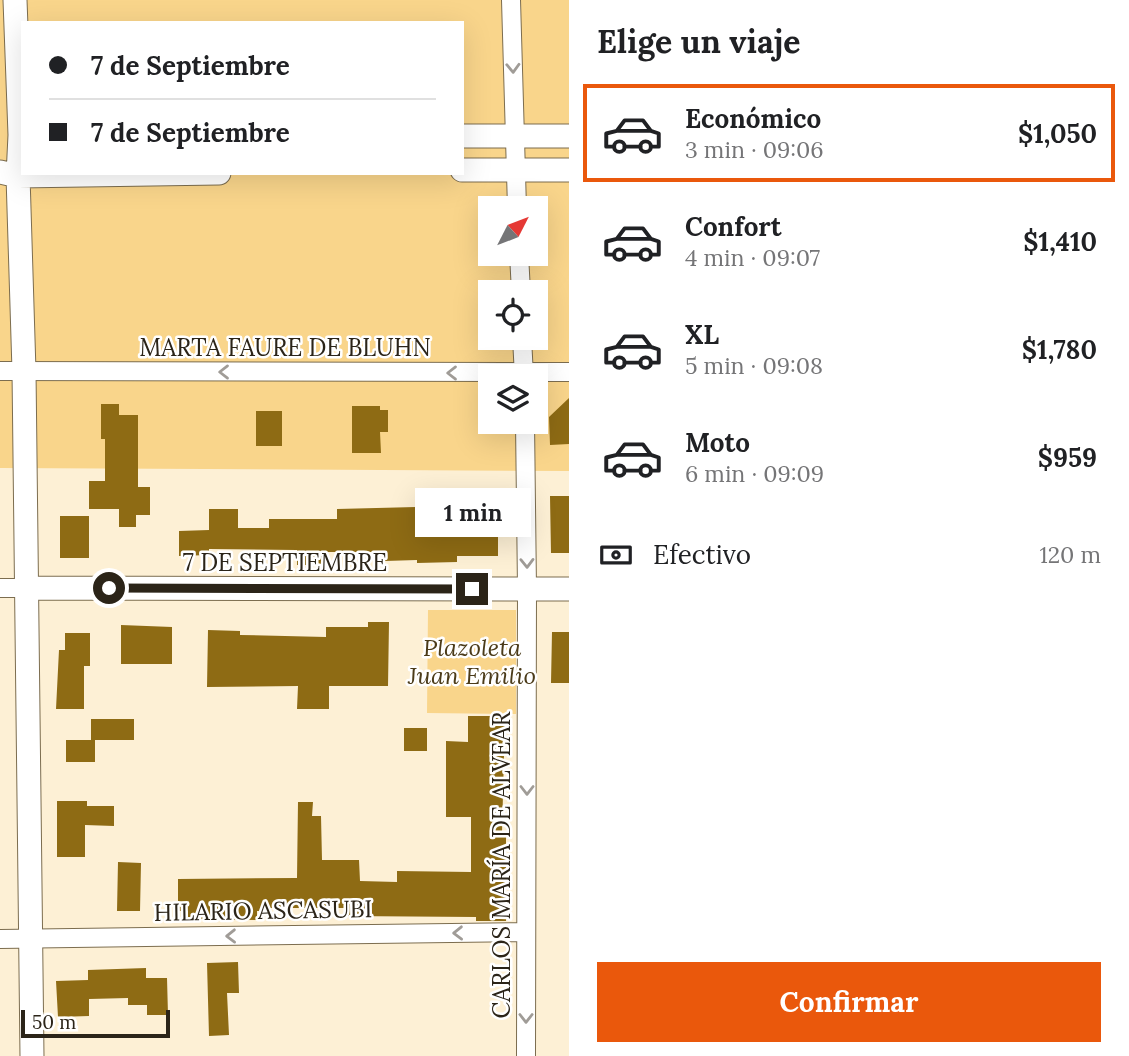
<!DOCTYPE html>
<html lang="es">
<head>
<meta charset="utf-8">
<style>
	body { margin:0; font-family:Lora,serif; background:#f2f2f2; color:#202124; height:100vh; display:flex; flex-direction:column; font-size:26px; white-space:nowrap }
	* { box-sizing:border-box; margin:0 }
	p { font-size:23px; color:#757577 }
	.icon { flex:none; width:38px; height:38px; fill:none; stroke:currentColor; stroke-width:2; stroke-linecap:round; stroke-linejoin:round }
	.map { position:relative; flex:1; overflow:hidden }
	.side { display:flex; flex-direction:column; background:#fff; width:560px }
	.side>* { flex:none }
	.guide { position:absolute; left:21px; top:21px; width:443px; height:154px; border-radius:0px; box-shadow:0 7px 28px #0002; display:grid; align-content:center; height:154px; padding:0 28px; background:#fff }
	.needle { width:46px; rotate:48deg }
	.fabs { position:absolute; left:478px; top:196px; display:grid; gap:14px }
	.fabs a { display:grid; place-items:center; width:70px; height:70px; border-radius:0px; background:#fff; box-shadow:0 7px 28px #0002; font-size:35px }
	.scale { position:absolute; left:21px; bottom:18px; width:149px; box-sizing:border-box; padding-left:7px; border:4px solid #2b2418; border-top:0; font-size:19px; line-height:24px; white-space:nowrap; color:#2b2418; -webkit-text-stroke:5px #fff; paint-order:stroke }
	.end { position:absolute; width:32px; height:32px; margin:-16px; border:9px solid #2b2418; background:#fff; box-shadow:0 0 0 4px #fff }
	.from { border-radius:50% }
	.bubble { position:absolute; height:49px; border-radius:0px; background:#fff; box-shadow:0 7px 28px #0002; font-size:23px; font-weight:800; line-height:49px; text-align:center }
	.guide b { display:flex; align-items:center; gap:24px; height:66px; font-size:26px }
	.guide b+b { border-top:2px solid #e0e0e0 }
	.guide i { width:18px; height:18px; background:#202124 }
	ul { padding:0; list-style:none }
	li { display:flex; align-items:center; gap:21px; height:98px; margin:0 14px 10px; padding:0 14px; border:4px solid transparent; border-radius:0px }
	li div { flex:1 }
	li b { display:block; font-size:26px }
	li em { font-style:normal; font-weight:800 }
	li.current { border-color:#ea580c }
	li>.icon { width:63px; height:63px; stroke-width:1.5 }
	h2 { padding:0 28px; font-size:32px; line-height:84px }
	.pay { display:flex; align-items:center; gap:18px; height:77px; padding:0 28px; font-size:26px }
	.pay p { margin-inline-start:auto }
	.action { display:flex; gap:14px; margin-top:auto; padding:14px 28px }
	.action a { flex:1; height:80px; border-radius:0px; background:#ea580c; color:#fff; font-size:28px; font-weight:800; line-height:80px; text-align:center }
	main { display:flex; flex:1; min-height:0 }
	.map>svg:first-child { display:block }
	.green { fill:#f9d58b; fill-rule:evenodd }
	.building { fill:#8e6b14 }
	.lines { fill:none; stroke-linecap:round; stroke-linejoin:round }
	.minor-casing { stroke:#7c6d4f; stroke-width:20 }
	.tertiary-casing { stroke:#7c6d4f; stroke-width:25 }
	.minor { stroke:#fff; stroke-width:18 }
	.tertiary { stroke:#fff; stroke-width:23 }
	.oneway { stroke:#a09c97 }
	.route { stroke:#2b2418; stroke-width:9 }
	.labels { text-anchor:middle; stroke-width:5; stroke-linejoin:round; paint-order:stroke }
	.street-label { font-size:24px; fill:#2b2418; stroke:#fff }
	.park-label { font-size:24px; font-style:italic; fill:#4b3b19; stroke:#fff }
</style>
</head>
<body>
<main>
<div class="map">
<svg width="569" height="1056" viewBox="0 0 569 1056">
	<rect width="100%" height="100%" fill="#fdf0d5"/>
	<path class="green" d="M0,0H569V471L0,468ZM23,23H462V173H23ZM490,208H536V254H490ZM490,292H536V338H490ZM490,376H536V422H490Z
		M428,610H516V714L427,713Z"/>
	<path class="building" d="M569,398V444L550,445L549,417Z
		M101,404H119V415H138V487H150V515H136V527H119V509H89V481H105V439H101Z
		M352,406H380V410H388V432H380L381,453H352Z
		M256,411H282V446H256Z
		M484,493H504L505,518H498V556H457V562L417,563V560L385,561V556H376V552H328V565H297V550L209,549V555L179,556V531L209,530V509H238V528H269V519H337V509L416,507V513H446V503L484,504Z
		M550,496H569V553H551Z
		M60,516H89V558H60Z
		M368,622H389L388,686H329V709H297L298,686L207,687L208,630L240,631V635L326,637V627H368Z
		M121,625L172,627V664H121Z
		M552,632H569V683H551Z
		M65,633H90V666H84V709H56L59,650H65Z
		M468,716H505L502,833H506V921H476V917L346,916V908H268V911H257V920L198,919L188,917V911H178V879L297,878L298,802H313L312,816H321L322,860H359L360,881L397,882V871L471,872V817H446V741L468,742Z
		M91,719H134V740H95V762H66V740H91Z
		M404,728H427V751H404Z
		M57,801H87V806H114V826L85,825V857H57Z
		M118,862L141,863L140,911H117Z
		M238,962L239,993H227L229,1035L209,1036L207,963Z
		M146,968V978H167L168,1015H147V1005H128V998L89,999V1016L58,1017L56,981L88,980V970Z"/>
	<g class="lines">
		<g class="minor-casing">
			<path id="minor" d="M511,0L517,208
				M519,254L521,292
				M522,338L524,376
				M0,371L569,372
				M525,422L527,589L526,1056
				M0,588H26
				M0,939L526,932"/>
		</g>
		<g class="tertiary-casing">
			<path id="tertiary" d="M15,0L20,135L18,176L24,371L32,1056
				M462,136H569
				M462,170H569
				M0,172L18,176L219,173
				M26,588L569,589"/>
		</g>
		<use href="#minor" class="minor"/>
		<use href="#tertiary" class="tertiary"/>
	</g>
	<defs><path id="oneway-chevron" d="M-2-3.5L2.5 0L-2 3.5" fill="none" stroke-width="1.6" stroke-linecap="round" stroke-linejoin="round" transform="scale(1.75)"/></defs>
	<g class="oneway">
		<use href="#oneway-chevron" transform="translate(513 68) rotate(88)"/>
		<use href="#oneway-chevron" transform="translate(224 372) rotate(-180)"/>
		<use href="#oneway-chevron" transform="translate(452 373) rotate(-180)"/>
		<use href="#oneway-chevron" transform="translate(527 563) rotate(89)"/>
		<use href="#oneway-chevron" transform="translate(527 790) rotate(90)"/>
		<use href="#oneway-chevron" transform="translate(458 933) rotate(179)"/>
		<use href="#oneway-chevron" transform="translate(231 936) rotate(179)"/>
		<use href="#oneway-chevron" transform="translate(526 1018) rotate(90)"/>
	</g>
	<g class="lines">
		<path class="route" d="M109,588L472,589"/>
	</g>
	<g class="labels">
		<g class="street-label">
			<text x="285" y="356">MARTA FAURE DE BLUHN</text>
			<text x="285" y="571">7 DE SEPTIEMBRE</text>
			<text transform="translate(502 865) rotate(-90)" y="8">CARLOS MARÍA DE ALVEAR</text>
			<text transform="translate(263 911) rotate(-1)" y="8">HILARIO ASCASUBI</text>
		</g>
		<g class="park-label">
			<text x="472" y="656">Plazoleta<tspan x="472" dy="28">Juan Emilio</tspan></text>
		</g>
	</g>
</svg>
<div class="fabs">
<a><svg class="needle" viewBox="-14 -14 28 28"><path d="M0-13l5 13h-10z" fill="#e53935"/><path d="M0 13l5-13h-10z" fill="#757577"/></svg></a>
<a><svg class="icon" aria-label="locate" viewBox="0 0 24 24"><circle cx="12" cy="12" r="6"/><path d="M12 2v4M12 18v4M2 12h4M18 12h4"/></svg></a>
<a><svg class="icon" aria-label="layers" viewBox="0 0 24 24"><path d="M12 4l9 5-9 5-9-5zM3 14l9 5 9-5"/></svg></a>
</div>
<div class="scale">50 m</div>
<i class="end from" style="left:109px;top:588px"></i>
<i class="end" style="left:472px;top:589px"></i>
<div class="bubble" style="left:415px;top:488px;width:116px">1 min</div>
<div class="guide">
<b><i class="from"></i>7 de Septiembre</b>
<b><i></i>7 de Septiembre</b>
</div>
</div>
<section class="side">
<h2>Elige un viaje</h2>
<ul>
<li class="current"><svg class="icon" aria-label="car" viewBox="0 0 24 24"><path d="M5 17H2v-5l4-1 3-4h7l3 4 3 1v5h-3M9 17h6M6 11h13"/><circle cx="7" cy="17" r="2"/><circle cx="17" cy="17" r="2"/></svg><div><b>Económico</b><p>3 min · 09:06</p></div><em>$1,050</em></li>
<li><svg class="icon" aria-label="car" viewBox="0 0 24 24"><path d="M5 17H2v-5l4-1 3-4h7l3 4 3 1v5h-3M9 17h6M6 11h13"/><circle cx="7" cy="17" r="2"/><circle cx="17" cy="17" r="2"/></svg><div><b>Confort</b><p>4 min · 09:07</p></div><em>$1,410</em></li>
<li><svg class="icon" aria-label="car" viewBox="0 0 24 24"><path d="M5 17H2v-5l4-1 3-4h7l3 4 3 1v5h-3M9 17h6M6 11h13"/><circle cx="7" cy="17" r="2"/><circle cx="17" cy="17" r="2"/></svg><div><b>XL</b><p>5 min · 09:08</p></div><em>$1,780</em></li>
<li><svg class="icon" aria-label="car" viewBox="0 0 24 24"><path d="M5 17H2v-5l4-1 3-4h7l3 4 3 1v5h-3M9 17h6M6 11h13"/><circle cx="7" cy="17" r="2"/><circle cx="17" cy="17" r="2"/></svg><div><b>Moto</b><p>6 min · 09:09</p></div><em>$959</em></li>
</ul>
<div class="pay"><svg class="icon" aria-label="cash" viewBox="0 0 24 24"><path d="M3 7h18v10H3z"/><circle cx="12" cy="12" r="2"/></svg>Efectivo<p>120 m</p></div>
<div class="action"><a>Confirmar</a></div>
</section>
</main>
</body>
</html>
